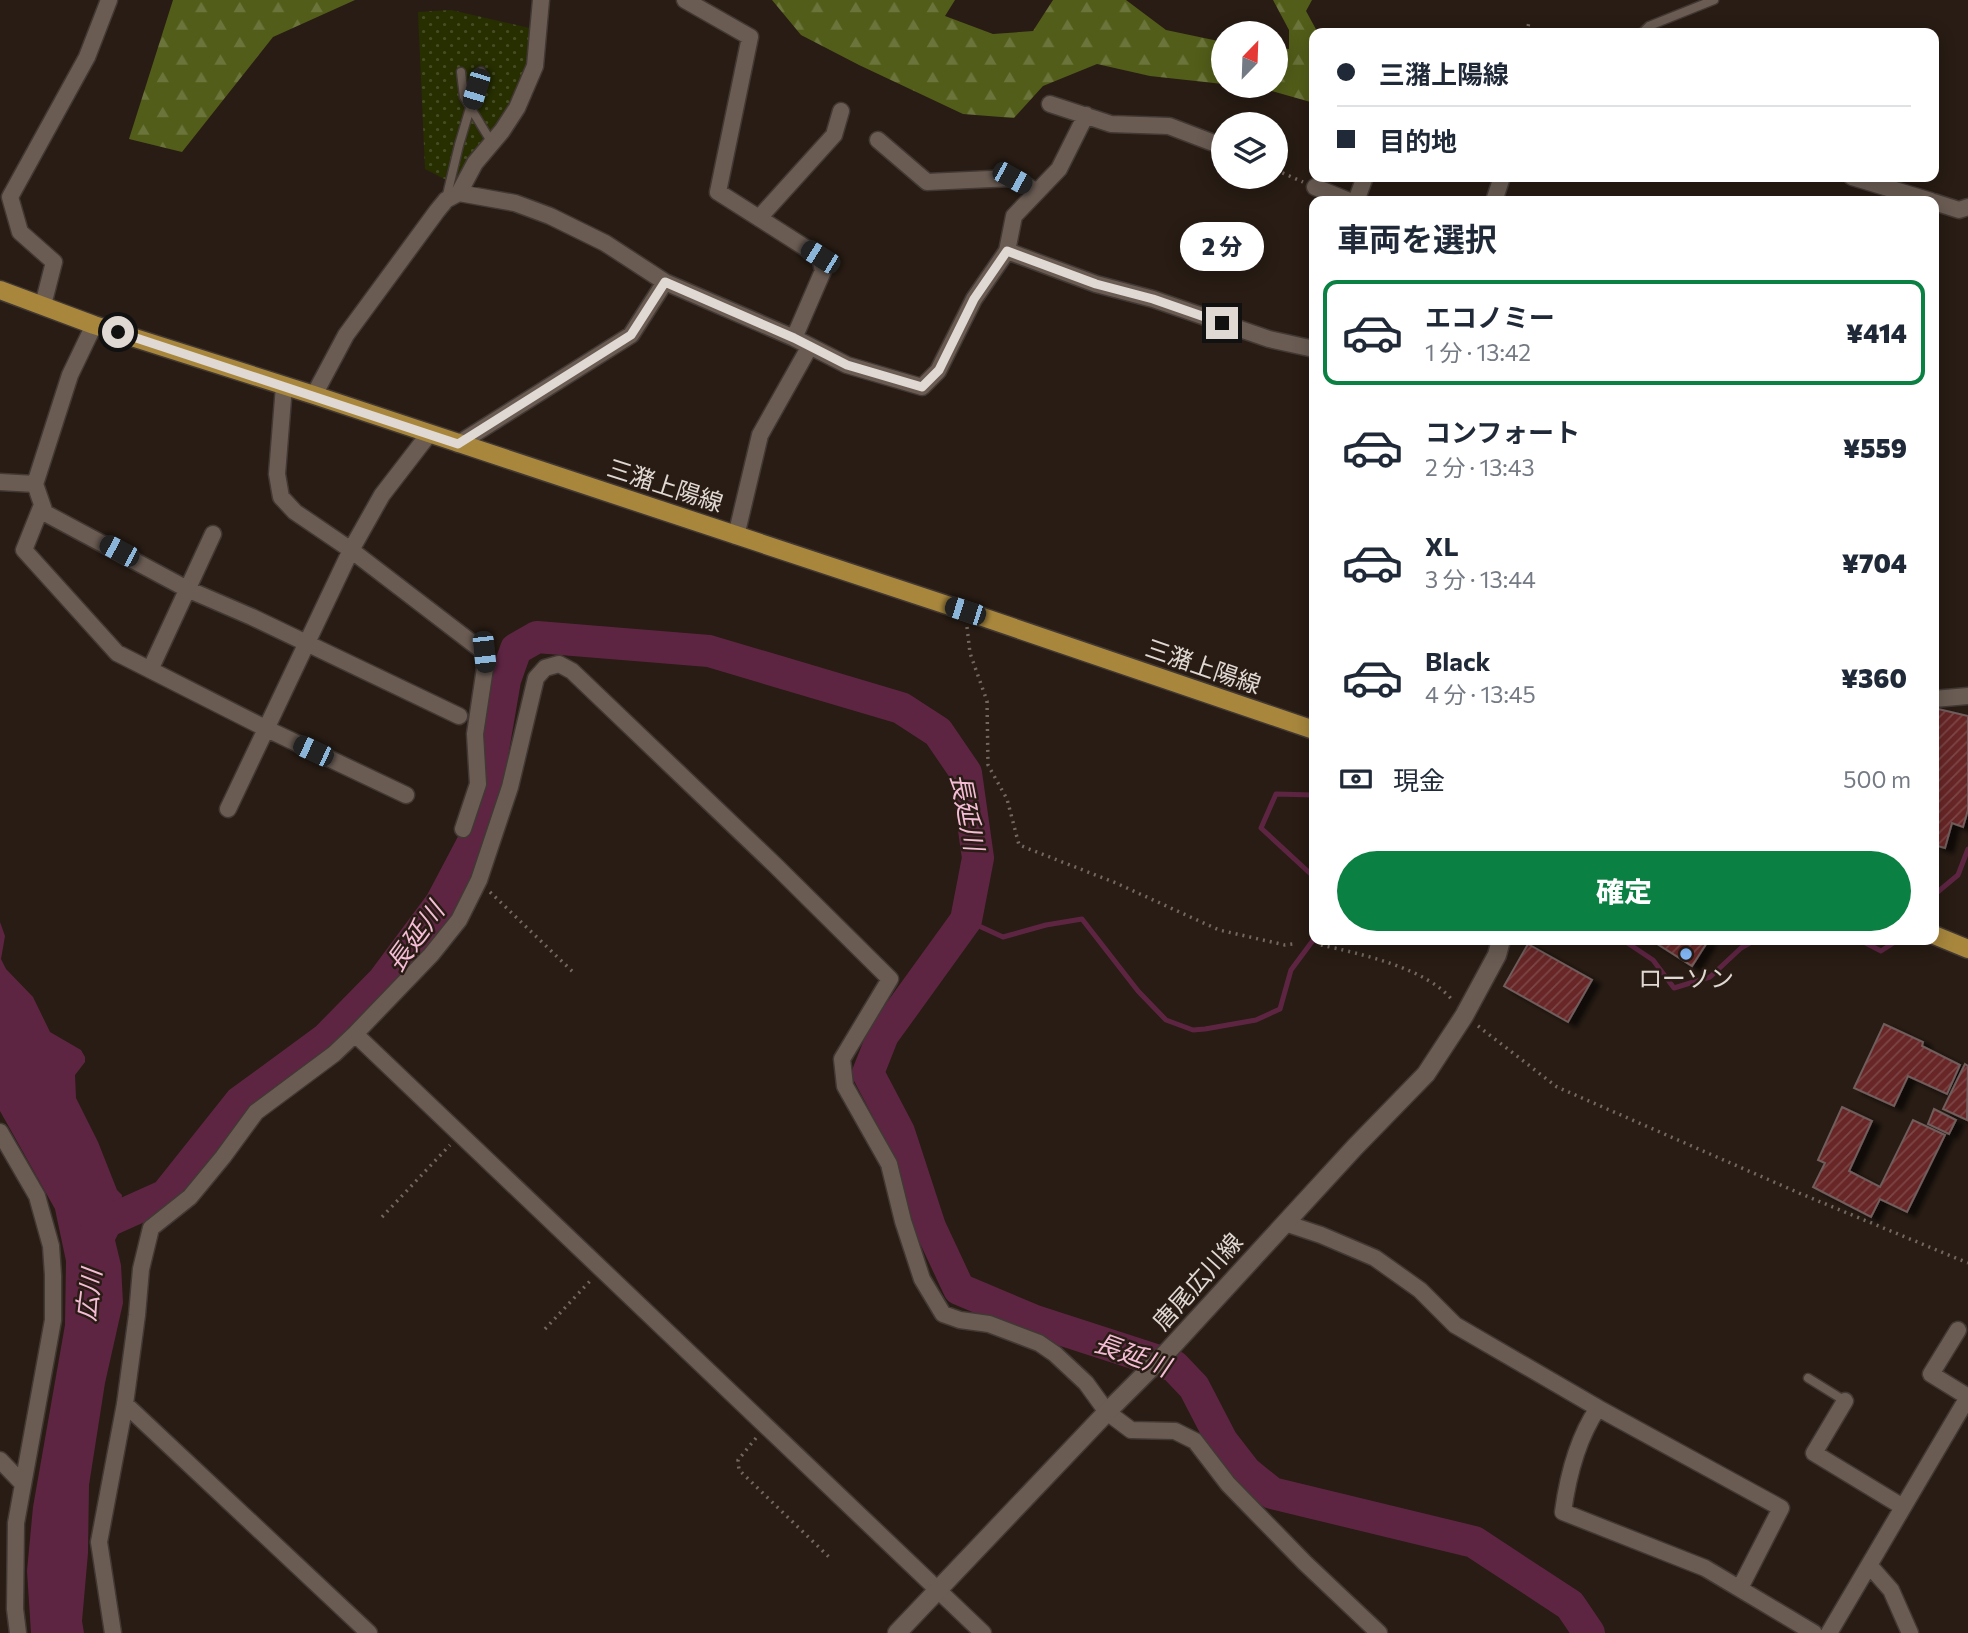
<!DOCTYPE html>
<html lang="ja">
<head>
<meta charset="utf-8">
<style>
	body { margin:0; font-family:Commissioner,"Noto Sans JP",sans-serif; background:#f2f2f3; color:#1f2937; height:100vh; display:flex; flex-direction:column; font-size:26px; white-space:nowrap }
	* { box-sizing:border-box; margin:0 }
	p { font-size:23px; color:#747a83 }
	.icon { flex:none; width:38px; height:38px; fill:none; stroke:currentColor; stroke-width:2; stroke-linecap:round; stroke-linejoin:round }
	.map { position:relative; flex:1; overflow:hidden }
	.drawer { position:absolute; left:1309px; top:196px; width:630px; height:749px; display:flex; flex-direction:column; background:#fff; border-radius:14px; box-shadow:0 4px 18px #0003 }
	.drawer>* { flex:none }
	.top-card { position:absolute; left:1309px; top:28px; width:630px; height:154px; border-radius:14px; box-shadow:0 4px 18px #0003; display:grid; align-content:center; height:154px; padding:0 28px; background:#fff }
	.needle { width:46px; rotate:23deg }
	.fabs { position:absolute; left:1211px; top:21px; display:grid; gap:14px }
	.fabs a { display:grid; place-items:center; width:77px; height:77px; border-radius:50%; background:#fff; box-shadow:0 4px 18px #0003; font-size:35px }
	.end { position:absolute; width:32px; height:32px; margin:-16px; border:9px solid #e0d8d3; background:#111; box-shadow:0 0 0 4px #111 }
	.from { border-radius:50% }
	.bubble { position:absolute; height:49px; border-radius:24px; background:#fff; box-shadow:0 4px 18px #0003; font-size:23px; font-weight:800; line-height:49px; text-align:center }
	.car { position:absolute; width:21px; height:42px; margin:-21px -10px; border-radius:9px; box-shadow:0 0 5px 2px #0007; background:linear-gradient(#222 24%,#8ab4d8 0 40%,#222 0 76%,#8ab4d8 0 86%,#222 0) }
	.top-card b { display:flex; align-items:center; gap:24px; height:66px; font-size:26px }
	.top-card b+b { border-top:2px solid #e0e1e3 }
	.top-card i { width:18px; height:18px; background:#1f2937 }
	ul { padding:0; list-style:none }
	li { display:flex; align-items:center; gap:21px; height:105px; margin:0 14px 10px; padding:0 14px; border:4px solid transparent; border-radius:14px }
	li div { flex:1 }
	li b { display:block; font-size:26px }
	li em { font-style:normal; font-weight:800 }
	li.selected { border-color:#0b8043 }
	li>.icon { width:63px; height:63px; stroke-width:1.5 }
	h2 { padding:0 28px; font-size:32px; line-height:84px }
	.pay { display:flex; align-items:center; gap:18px; height:77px; padding:0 28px; font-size:26px }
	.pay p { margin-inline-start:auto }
	.cta { display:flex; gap:14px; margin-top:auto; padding:14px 28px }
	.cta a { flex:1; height:80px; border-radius:42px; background:#0b8043; color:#fff; font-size:28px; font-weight:800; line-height:80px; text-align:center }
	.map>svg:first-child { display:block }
	.grass { fill:url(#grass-dots) }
	.forest { fill:url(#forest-firs) }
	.water { fill:#5e2543 }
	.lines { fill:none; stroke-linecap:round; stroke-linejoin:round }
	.stream { stroke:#5e2543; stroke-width:5 }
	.river { stroke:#5e2543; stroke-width:32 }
	.building { fill:url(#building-hatch); stroke:#705d5c; stroke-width:2; filter:url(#shadow) }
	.lane-casing { stroke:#423834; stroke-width:11 }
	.street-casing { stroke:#423834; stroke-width:19 }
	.secondary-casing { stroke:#423834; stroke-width:21 }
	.primary-casing { stroke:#423834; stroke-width:21 }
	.path { stroke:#726861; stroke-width:3.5; stroke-dasharray:2 5; stroke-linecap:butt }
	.lane { stroke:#6a5c53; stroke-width:8 }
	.street { stroke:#6a5c53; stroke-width:16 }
	.secondary { stroke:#6a5c53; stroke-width:18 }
	.primary { stroke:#a8873d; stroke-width:18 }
	.route { stroke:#e0d8d3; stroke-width:9 }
	.poi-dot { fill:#85bbfb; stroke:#281c14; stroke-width:2.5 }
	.labels { text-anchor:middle; stroke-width:5; stroke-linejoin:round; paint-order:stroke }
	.street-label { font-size:24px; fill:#e0d8d3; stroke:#281c14 }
	.poi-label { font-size:24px; fill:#e0d8d3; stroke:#281c14 }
	.water-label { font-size:26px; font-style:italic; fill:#f5bcd6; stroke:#281c14 }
</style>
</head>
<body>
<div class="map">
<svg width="1968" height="1633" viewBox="0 0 1968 1633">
	<defs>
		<pattern id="grass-dots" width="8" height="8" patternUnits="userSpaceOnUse" patternTransform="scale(1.75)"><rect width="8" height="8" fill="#272e00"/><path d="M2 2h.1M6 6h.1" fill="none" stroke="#464c24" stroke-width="1.8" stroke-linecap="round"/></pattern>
		<pattern id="forest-firs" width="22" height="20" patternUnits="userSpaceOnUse" patternTransform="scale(1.75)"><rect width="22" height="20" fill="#525d19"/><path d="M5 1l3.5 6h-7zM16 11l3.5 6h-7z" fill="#6b743a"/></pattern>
		<pattern id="building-hatch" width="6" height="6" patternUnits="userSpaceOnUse" patternTransform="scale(1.75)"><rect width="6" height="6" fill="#672728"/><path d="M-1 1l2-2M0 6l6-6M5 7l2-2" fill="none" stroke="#7c4646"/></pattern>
		<filter id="shadow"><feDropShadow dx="8" dy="4.5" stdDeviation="2" flood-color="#0009"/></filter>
	</defs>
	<rect width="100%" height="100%" fill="#281c14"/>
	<path class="grass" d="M451,10L534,29L526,73L495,132L458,186L425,169L418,12Z"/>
	<path class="forest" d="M173,0H355L273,37L182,152L129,139Z
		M772,0H955L945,16L993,34L1033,31L1053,0H1126L1166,30L1223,42V84L1150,76L1097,64L1043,86L1014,118L963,114L859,65L801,35Z
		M1273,0H1312L1306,11L1318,33H1314V103L1258,87L1245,86H1276V48L1289,49V30Z"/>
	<path class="water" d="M0,922L5,936L1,959L6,969L33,997L50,1032L81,1050L85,1057V1062L75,1075L76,1098L98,1142L117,1190L122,1195L120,1230L115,1240L121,1265L123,1303L105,1383L89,1485L88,1553L82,1621L84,1633H31L27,1571L33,1507L65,1325L66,1261L55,1209L0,1111Z"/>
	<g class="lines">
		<path class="stream" d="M1314,795L1276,794L1261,828L1314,877
			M1934,895L1958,875L1968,849
			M966,920L1003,937L1046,925L1082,919L1138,991L1166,1020L1193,1030L1205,1029L1256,1020L1280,1009L1291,970L1314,939
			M1623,940L1653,960L1674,988L1710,977L1741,948L1755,940
			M1860,940L1881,951L1898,940"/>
		<path class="river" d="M97,1226L166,1195L240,1102L326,1039L383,981L441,903L479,831L505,680L516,649L537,637L709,651L901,708L938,732L966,773L978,858L966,920L883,1035L868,1073L899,1132L930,1227L959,1289L1035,1321L1174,1366L1194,1387L1222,1441L1246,1472L1272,1493L1474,1542L1570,1605L1589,1633"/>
	</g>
	<path class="building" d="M1934,708L1968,716V810L1963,827L1952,823L1945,848L1934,845Z
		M1651,940H1705L1708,941L1692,966Z
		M1528,944L1592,980L1568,1022L1504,986Z
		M1884,1024L1923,1042L1922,1046L1960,1065L1947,1094L1908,1076L1894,1106L1854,1088Z
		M1965,1064L1968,1066L1967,1120L1943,1109Z
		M1842,1107L1872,1121L1849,1171L1880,1187L1913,1120L1945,1135L1907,1212L1880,1199L1871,1217L1813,1187L1825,1163L1818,1160Z
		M1934,1109L1956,1120L1949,1134L1928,1124Z"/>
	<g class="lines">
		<g class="lane-casing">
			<path id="lane" d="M1642,33L1649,26L1714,0
				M461,72L464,97L492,143
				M446,199L459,145L481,71
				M1808,1378L1845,1401"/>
		</g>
		<g class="street-casing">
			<path id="street" d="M685,0L750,37L718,192L820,257L823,271L794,338
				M1050,104L1111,124L1169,126L1211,142
				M878,140L927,182L1012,178L1036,191
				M1852,177L1931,201
				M1315,187L1349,201
				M459,193L475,163L502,131L517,108L535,66L541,0
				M1356,201L1365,177
				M1494,201L1502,177
				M1934,202L1959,210L1968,207
				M759,218L834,135L841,111
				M1007,251L1096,284L1153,299L1269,339L1314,349
				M43,305L54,262L20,232L10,197L87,57L109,0
				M284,386L277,474L281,497L295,512L351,550L484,652L485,668L475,734L478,784L463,829
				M314,395L346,335L437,211L446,200L459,193L515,203L550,216L605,243L665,282L794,338L847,365L922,387L938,371L974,299L1007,251L1014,216L1059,169L1086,115
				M458,444L631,335L665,282
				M0,482L35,484L70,375L94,325
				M35,484L45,513L187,589L252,617L459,716
				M42,505L24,550L117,653L267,729L406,795
				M736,536L760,435L810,346
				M150,670L213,534
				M1934,699L1968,696
				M228,809L351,550L382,495L429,434
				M355,1034L983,1633
				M0,1132L37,1196L51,1246L53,1275V1320L16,1523L15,1609L18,1633
				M1285,1223L1321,1235L1375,1258L1420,1290L1455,1325L1598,1408L1781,1508L1740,1588
				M1845,1401L1814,1453L1903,1507
				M125,1404L369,1633
				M1598,1408C1577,1439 1568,1475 1563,1512L1705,1568L1814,1633
				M0,1460L22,1483
				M1869,1565L1891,1590L1910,1633
				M113,1633L99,1542L125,1404L137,1315L141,1269L151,1228L190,1197L223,1157L256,1112L334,1054L355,1034L431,955L459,920L479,880L510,787L536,678L545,668L559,664L572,671L776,866L890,979L842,1059L845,1086L889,1164L903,1221L922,1279L943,1314L960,1320L989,1324L1039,1343L1055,1354L1086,1383L1107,1412L1131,1430L1175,1431L1195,1441L1228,1484L1305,1563L1379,1633
				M1829,1633L1968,1397L1931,1374L1958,1330"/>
		</g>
		<g class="secondary-casing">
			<path id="secondary" d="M897,1633L1107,1412L1167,1352L1355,1147L1426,1074L1464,1016L1497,955L1501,940"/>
		</g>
		<g class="primary-casing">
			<path id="primary" d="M0,290L94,325L314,395L965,611L1314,730
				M1934,935L1968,949"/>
		</g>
		<path class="path" d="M1446,33V31
			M1527,33L1529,21
			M1276,170L1303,182
			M967,627L970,653L987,701L988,765L1007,799L1019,845L1116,883L1219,930L1285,945L1293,944
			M490,892L574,973
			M1321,945C1361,954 1427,968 1453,1001
			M1478,1026L1557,1087L1799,1193L1968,1263
			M382,1217L450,1145
			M545,1329L591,1280
			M756,1438L738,1460L739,1470L831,1559"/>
		<use href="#lane" class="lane"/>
		<use href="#street" class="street"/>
		<use href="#secondary" class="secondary"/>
		<use href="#primary" class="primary"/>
	</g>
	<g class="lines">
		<path class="route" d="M118,332L458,444L631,335L665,282L794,338L847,365L922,387L939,370L974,299L1007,251L1096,284L1153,299L1222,323"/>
	</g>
	<circle class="poi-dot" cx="1686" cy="954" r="7"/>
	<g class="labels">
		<g class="street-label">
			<text transform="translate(665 486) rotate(18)" y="8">三潴上陽線</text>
			<text transform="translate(1203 667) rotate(19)" y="8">三潴上陽線</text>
			<text transform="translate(1198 1282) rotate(-48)" y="8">唐尾広川線</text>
		</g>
		<g class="poi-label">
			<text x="1686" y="987">ローソン</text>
		</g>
		<g class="water-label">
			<text transform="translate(967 812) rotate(79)" y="9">長延川</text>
			<text transform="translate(415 937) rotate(-54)" y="9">長延川</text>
			<text transform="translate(89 1295) rotate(-83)" y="9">広川</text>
			<text transform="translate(1132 1355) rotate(20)" y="9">長延川</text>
		</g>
	</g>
</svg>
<div class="fabs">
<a><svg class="needle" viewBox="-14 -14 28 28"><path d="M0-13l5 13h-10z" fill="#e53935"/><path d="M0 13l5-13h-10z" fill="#747a83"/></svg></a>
<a><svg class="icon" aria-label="layers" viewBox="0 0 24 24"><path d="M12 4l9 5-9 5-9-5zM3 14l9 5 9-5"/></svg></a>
</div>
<i class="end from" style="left:118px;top:332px"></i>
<i class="end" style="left:1222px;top:323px"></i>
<div class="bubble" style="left:1180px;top:222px;width:84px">2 分</div>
<i class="car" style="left:476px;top:89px;rotate:197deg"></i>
<i class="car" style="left:1012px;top:178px;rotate:119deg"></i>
<i class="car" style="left:820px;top:257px;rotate:302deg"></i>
<i class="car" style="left:119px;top:551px;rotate:298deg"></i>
<i class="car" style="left:965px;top:611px;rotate:288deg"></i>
<i class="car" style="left:484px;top:652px;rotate:174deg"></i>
<i class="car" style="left:313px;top:751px;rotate:295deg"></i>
<div class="top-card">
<b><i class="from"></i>三潴上陽線</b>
<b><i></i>目的地</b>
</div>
<section class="drawer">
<h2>車両を選択</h2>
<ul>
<li class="selected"><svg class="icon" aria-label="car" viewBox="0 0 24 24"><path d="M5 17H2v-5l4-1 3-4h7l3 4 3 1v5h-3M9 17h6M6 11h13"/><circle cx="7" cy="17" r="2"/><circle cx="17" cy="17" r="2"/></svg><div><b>エコノミー</b><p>1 分 · 13:42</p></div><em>¥414</em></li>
<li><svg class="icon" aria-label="car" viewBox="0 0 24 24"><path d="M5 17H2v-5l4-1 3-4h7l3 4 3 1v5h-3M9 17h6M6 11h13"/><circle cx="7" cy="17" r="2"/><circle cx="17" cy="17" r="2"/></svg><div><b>コンフォート</b><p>2 分 · 13:43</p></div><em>¥559</em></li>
<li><svg class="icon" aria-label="car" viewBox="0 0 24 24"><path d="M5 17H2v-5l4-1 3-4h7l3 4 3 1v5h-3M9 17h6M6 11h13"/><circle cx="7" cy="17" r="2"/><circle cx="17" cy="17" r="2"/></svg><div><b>XL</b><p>3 分 · 13:44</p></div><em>¥704</em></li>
<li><svg class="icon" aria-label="car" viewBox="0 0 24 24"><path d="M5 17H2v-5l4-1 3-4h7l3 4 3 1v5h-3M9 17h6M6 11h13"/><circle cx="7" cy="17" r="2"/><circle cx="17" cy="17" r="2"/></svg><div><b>Black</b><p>4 分 · 13:45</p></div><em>¥360</em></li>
</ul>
<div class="pay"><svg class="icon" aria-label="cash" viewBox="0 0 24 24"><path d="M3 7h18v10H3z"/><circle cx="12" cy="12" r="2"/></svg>現金<p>500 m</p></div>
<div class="cta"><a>確定</a></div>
</section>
</div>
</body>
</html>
